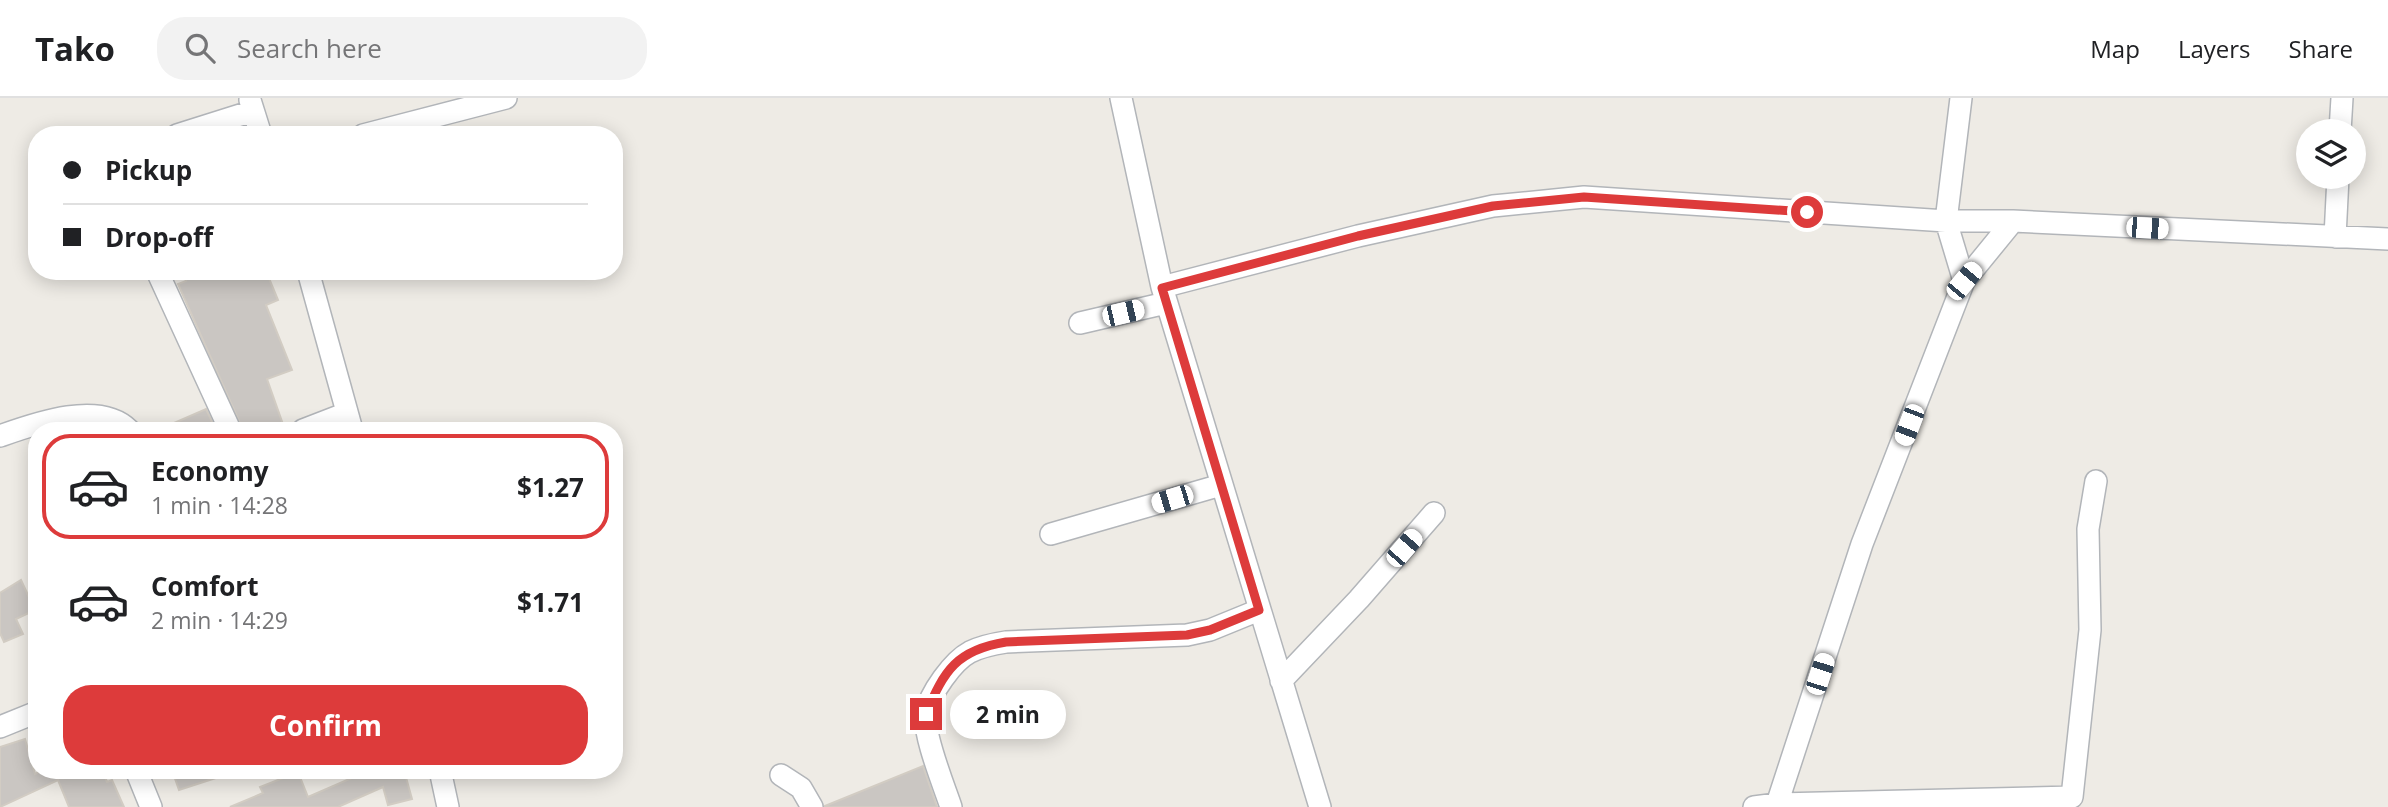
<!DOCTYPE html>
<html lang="en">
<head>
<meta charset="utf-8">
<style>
	body { margin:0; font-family:"Open Sans",sans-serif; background:#f2f2f2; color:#202124; height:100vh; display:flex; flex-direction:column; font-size:26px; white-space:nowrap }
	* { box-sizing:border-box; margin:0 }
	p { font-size:23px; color:#757577 }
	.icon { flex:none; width:38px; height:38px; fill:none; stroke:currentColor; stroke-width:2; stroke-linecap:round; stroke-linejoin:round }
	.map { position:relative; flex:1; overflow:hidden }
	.sheet { position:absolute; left:28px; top:324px; width:595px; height:357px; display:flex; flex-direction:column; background:#fff; border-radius:28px; box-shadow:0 4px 18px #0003 }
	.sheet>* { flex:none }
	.guide { position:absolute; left:28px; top:28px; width:595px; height:154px; border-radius:28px; box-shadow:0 4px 18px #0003; display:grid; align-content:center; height:154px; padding:0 35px; background:#fff }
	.fabs { position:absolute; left:2296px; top:21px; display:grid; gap:14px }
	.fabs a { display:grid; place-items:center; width:70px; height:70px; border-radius:50%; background:#fff; box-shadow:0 4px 18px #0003; font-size:35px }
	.end { position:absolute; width:32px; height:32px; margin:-16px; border:9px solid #dd3b3b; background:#fff; box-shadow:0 0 0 4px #fff }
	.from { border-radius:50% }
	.bubble { position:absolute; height:49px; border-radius:24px; background:#fff; box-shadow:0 4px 18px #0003; font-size:23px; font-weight:700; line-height:49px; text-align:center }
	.car { position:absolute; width:21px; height:42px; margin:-21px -10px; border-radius:9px; box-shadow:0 0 5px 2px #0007; background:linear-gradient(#fff 24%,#345 0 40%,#fff 0 76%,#345 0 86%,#fff 0) }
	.guide b { display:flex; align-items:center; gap:24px; height:66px; font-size:26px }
	.guide b+b { border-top:2px solid #e0e0e0 }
	.guide i { width:18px; height:18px; background:#202124 }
	ul { padding:12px 0 0; list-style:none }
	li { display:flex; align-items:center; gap:21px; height:105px; margin:0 14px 10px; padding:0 21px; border:4px solid transparent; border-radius:28px }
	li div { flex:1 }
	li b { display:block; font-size:26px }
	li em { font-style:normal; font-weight:700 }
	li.selected { border-color:#dd3b3b }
	li>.icon { width:63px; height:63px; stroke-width:1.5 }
	.primary-button { display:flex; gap:14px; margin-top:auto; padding:14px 35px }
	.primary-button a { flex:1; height:80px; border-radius:28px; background:#dd3b3b; color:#fff; font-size:28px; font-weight:700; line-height:80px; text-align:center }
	header { display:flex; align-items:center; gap:42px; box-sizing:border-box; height:98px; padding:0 35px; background:#fff; border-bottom:2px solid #e0e0e0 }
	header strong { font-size:33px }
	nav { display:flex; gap:38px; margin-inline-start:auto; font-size:24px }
	.search { width:490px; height:63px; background:#f2f2f2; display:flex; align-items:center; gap:18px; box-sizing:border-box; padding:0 24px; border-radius:28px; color:#757577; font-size:26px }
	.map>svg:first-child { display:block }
	.building { fill:#cac6c2; stroke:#d2ccc3; stroke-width:2 }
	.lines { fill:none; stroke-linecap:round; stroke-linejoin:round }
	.minor-casing { stroke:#b2b5b9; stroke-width:24 }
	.minor { stroke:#fff; stroke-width:21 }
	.route { stroke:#dd3b3b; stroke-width:9 }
</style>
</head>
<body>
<header>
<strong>Tako</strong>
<div class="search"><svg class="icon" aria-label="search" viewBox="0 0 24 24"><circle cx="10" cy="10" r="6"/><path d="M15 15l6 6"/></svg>Search here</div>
<nav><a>Map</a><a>Layers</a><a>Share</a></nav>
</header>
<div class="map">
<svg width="2388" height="709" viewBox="0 0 2388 709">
	<rect width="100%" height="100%" fill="#eeebe5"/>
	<path class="building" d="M183,173H266L278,202L266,207L292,272L267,281L285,332H243L178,186L186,183Z
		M206,311L216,332H158Z
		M21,482L35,512L16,521L23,536L4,544L0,535V495Z
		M25,641L35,676L43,672H102L107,684L112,682L124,709H69L58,682L0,709V649Z
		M923,668L937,709H825V708Z
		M172,672H230L231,675L179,692Z
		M370,672H404L412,701L388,707L383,689L338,709H230L263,695L260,689L298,674L308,699Z"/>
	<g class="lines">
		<g class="minor-casing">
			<path id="minor" d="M1121,0L1162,189
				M1961,0L1946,123L1964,183
				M250,2L261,37
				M2340,33L2342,0
				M177,37L253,13
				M363,37L506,0
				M2013,123L1964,183L1862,446L1777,706L2072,699L2090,532L2088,431L2096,383
				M2335,139L2338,79
				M157,173L230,332
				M308,173L352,332
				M1080,225L1166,205
				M303,332L347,315
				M0,338C34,326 99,302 129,332
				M1051,436L1221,387
				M1281,583L1359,501L1434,415
				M0,629L37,614
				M136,672L151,709
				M440,672L448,709
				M781,677L801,690L812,709
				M951,709C944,688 922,634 926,615C930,595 953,563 970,554C982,548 993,546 1006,544L1187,537L1210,532L1259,512
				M1320,709L1162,189L1358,138L1493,108L1584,99L1946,123H2013L2388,141
				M1754,709L1777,706V709"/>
		</g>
		<use href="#minor" class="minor"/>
	</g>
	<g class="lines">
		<path class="route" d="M926,616C944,572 957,552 1006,544L1187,537L1210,532L1259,512L1162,190L1358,138L1493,108L1584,99L1807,114"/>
	</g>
</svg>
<div class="fabs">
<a><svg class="icon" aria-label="layers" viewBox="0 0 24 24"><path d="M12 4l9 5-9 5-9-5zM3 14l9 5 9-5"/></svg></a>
</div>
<i class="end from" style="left:1807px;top:114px"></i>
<i class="end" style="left:926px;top:616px"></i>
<div class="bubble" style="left:950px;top:592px;width:116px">2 min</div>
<i class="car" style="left:2147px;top:130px;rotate:93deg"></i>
<i class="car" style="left:1964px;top:183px;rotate:40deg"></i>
<i class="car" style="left:1123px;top:215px;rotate:77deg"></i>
<i class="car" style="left:1909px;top:327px;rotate:201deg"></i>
<i class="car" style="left:1172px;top:401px;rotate:253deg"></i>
<i class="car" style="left:1404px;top:450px;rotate:41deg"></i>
<i class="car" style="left:1820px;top:576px;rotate:18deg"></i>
<div class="guide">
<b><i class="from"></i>Pickup</b>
<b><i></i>Drop-off</b>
</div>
<section class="sheet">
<ul>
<li class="selected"><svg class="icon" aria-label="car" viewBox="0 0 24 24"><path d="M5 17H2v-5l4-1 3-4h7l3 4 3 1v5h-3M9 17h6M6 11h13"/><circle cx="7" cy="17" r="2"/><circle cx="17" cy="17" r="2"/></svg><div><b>Economy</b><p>1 min · 14:28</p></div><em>$1.27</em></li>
<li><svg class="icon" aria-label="car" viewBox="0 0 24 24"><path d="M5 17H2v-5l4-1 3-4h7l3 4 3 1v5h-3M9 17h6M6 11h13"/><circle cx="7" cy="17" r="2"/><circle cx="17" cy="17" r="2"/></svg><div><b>Comfort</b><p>2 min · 14:29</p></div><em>$1.71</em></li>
</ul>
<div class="primary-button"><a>Confirm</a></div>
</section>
</div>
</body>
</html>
